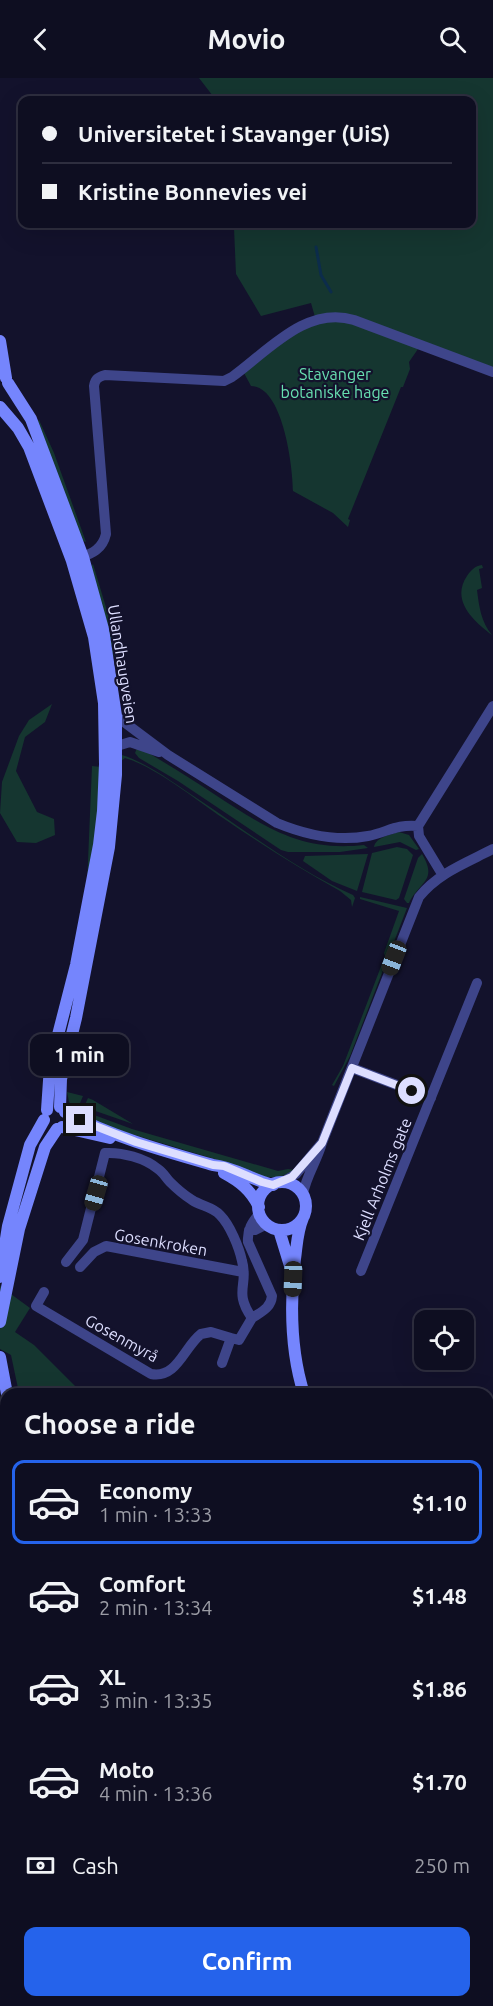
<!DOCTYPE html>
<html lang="en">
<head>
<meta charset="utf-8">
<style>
	body { margin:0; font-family:Ubuntu,sans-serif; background:#1c1c2e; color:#f1f3f6; height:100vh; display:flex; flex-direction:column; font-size:22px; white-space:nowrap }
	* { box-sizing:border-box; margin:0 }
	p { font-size:20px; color:#9b9ca5 }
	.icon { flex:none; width:33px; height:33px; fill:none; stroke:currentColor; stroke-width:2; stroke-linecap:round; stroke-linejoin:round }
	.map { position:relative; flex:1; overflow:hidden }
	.panel { position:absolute; left:0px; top:1310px; width:494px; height:620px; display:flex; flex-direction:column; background:#0e0e21; border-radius:18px 18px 0 0; box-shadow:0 6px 24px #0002,0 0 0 2px #2e2e3f }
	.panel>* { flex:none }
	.banner { position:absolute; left:18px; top:18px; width:458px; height:132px; border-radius:12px; box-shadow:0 6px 24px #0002,0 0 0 2px #2e2e3f; display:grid; align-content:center; height:132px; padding:0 24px; background:#0e0e21 }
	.buttons { position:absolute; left:414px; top:1232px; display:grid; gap:12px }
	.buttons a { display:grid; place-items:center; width:60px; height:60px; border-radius:12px; background:#0e0e21; box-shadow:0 6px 24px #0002,0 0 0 2px #2e2e3f; font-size:30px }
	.end { position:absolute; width:27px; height:27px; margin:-14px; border:8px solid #dddeff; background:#111; box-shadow:0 0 0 3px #111 }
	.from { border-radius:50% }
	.bubble { position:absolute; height:42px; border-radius:12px; background:#0e0e21; box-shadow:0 6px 24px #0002,0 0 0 2px #2e2e3f; font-size:20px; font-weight:700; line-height:42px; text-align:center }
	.car { position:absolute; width:18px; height:36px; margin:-18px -9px; border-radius:8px; box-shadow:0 0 4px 2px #0007; background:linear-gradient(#222 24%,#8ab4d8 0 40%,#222 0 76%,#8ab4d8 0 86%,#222 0) }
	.banner b { display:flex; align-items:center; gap:21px; height:57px; font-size:22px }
	.banner b+b { border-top:2px solid #2e2e3f }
	.banner i { width:15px; height:15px; background:#f1f3f6 }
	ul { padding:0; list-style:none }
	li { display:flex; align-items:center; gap:18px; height:84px; margin:0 12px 9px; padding:0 12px; border:3px solid transparent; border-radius:12px }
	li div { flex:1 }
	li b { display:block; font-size:22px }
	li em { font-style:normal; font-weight:700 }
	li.on { border-color:#2563eb }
	li>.icon { width:54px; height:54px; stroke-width:1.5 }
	h2 { padding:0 24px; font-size:27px; line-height:72px }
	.pay { display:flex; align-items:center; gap:15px; height:66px; padding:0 24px; font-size:22px }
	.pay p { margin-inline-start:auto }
	.primary-button { display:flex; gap:12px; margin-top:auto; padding:12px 24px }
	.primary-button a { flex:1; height:69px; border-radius:12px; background:#2563eb; color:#fff; font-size:24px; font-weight:700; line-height:69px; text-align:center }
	header { display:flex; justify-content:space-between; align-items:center; height:78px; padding:0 24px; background:#0e0e21; font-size:27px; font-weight:700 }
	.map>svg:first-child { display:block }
	.green { fill:#153630 }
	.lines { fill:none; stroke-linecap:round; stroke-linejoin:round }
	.stream { stroke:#0c2c4b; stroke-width:3 }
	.street { stroke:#3e458a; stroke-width:10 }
	.secondary { stroke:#7585fd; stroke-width:12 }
	.route { stroke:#dddeff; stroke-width:8 }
	.labels { text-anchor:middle; stroke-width:4.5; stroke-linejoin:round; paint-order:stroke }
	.park-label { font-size:16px; fill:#68e0b1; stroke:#13122c }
	.street-label { font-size:16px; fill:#dddeff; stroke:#13122c }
</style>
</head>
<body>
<header><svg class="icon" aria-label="back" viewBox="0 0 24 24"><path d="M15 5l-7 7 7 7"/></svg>Movio<svg class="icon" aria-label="search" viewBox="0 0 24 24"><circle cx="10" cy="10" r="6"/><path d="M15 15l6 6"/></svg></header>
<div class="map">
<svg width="493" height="1928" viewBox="0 0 493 1928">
	<rect width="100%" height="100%" fill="#13122c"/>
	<path class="green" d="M199,0H493V289L418,271L409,284L410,291L403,309H401L348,441L350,442L348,449L333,435L293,413C293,389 283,308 251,308L244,295L315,239L311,225L261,238L236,196L234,150L228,146H471V22H216Z
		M39,342L54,375L86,464L81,462L36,344Z
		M93,486L108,536L117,585L111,572L90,491Z
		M482,487L483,490L479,491L482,510L477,512C479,528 481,544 492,557C475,544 450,523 467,498C471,492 475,488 482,487Z
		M52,626L45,644L25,659L16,693L37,734L54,741L55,757L36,765L17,764L0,735L2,704L19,658L29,642Z
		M137,670L147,674C170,688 192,701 214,716C265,749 300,774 364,767L368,770L340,774H288L281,772L178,703L139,680L135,675Z
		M122,677C150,686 176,707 201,723C250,756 299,793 353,817L355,820L352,829L351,822L340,813C300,791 261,766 223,740C196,722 156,689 125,680L120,684Z
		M92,688L101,689L99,740L87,807Z
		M399,754L409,757L419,771L416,772L400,764L374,769C376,759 390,757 399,754Z
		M397,769L407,771L413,777L399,820L396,822L362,814L372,775Z
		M368,776L357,813L332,803L303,783L305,778Z
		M422,776C438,803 420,803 409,825H407L404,821L418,780Z
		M360,819L407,830L350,978L334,1008L332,1007L343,988L385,878L384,875L399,833L360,821Z
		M67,1014L83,1018L78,1030L81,1032L79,1036L69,1024Z
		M88,1020L93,1022L133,1046L84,1029Z
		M86,1034L132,1051L278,1093L288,1091L295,1092L280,1099H263L221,1083L115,1051L84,1039Z
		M0,1208L30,1230L15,1254L34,1267L82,1315H19L11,1277L0,1271Z"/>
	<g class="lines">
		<path class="stream" d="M316,169L321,197L331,214"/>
		<path class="street" d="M75,482C90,476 102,473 106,456L94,308C95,301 98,299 105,297L224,303L232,299C267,274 306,227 354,242L493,294
			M116,638L168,677L277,745C306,757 336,764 368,758C388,754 396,746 418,748L493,628
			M117,668L130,664L159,674
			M418,748L419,758L442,796
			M352,990L431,1020
			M281,1105L296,1096L321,1066
			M303,1116C306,1098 317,1083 322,1065L419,819C438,795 466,785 493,771
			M249,1152H255L267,1146
			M66,1184L83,1162L105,1075C122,1074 145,1080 158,1091C163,1094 166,1100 170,1104C177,1111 184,1117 192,1122C201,1128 213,1129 220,1137C230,1147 239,1169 242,1183C249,1207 233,1213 252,1240C261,1234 271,1230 272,1218L248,1164C247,1152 252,1144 260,1135
			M80,1189L94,1174L106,1168L243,1194
			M361,1193L477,905
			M44,1214L36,1228L151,1296C177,1301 184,1269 201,1256L211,1254L231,1260
			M222,1285L231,1260L239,1262L252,1240
			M0,1373L6,1402
			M0,1413L6,1411
			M488,1711L493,1709
			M0,1799L6,1789
			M9,1928L18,1923"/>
		<path class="secondary" d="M0,263L6,300
			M8,305L31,341L83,479L103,551L116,638V697L109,769L76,940L61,1001L60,1029
			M0,329L18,350L29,369L72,483L94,559L104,625L105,686L103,733L99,767L76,887L50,988L47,1032
			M65,1034C110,1058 164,1073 213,1087C234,1089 252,1102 273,1107
			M62,1049L110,1060
			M224,1095C239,1103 251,1112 259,1129
			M258 1128a24 24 0 1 1 48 0a24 24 0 1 1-48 0Z
			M303,1140C297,1154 297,1167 295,1181C290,1226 290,1272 304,1316
			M279,1152L291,1191
			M0,1199L8,1148L30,1067L44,1042
			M0,1244L19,1151L45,1069L57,1051
			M0,1279L7,1316
			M488,1493L493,1495
			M0,1665L6,1655"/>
	</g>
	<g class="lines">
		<path class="route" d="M80,1042L136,1064L213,1087L224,1088L262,1104L273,1107L292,1099L322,1065L352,990L412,1013"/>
	</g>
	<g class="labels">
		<g class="park-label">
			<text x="335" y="302">Stavanger<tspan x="335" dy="18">botaniske hage</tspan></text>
		</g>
		<g class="street-label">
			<text transform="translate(123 586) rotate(81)" y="6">Ullandhaugveien</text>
			<text transform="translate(382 1101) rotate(-68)" y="6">Kjell Arholms gate</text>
			<text transform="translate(161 1164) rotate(10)" y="6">Gosenkroken</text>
			<text transform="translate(122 1260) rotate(29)" y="6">Gosenmyrå</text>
		</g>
	</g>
</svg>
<div class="buttons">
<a><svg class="icon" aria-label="locate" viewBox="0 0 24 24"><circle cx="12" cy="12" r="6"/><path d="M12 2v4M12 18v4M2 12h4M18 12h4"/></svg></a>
</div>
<i class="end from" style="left:412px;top:1013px"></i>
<i class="end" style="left:80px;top:1042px"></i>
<div class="bubble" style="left:30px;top:956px;width:99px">1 min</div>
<i class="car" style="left:394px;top:880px;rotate:201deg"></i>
<i class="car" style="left:96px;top:1115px;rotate:196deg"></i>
<i class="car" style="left:293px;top:1201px;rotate:182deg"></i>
<div class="banner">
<b><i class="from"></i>Universitetet i Stavanger (UiS)</b>
<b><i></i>Kristine Bonnevies vei</b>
</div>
<section class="panel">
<h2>Choose a ride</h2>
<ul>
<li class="on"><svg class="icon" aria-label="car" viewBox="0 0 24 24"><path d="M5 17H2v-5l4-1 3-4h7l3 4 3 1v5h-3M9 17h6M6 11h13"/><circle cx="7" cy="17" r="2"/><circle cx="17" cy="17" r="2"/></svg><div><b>Economy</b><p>1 min · 13:33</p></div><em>$1.10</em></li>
<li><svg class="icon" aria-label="car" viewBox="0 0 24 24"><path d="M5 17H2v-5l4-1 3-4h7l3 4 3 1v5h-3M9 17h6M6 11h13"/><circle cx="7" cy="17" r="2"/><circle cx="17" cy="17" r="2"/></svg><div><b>Comfort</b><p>2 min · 13:34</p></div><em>$1.48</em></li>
<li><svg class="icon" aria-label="car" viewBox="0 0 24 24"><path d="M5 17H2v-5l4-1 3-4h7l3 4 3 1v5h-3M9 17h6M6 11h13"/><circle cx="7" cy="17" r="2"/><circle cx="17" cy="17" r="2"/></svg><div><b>XL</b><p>3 min · 13:35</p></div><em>$1.86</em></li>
<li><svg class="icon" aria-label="car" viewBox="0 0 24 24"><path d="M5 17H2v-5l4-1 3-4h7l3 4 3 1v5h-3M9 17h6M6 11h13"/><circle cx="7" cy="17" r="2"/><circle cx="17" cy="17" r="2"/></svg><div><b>Moto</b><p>4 min · 13:36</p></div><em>$1.70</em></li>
</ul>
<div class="pay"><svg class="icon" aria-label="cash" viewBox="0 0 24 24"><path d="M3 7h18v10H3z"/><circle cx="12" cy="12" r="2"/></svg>Cash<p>250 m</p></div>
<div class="primary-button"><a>Confirm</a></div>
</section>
</div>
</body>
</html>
